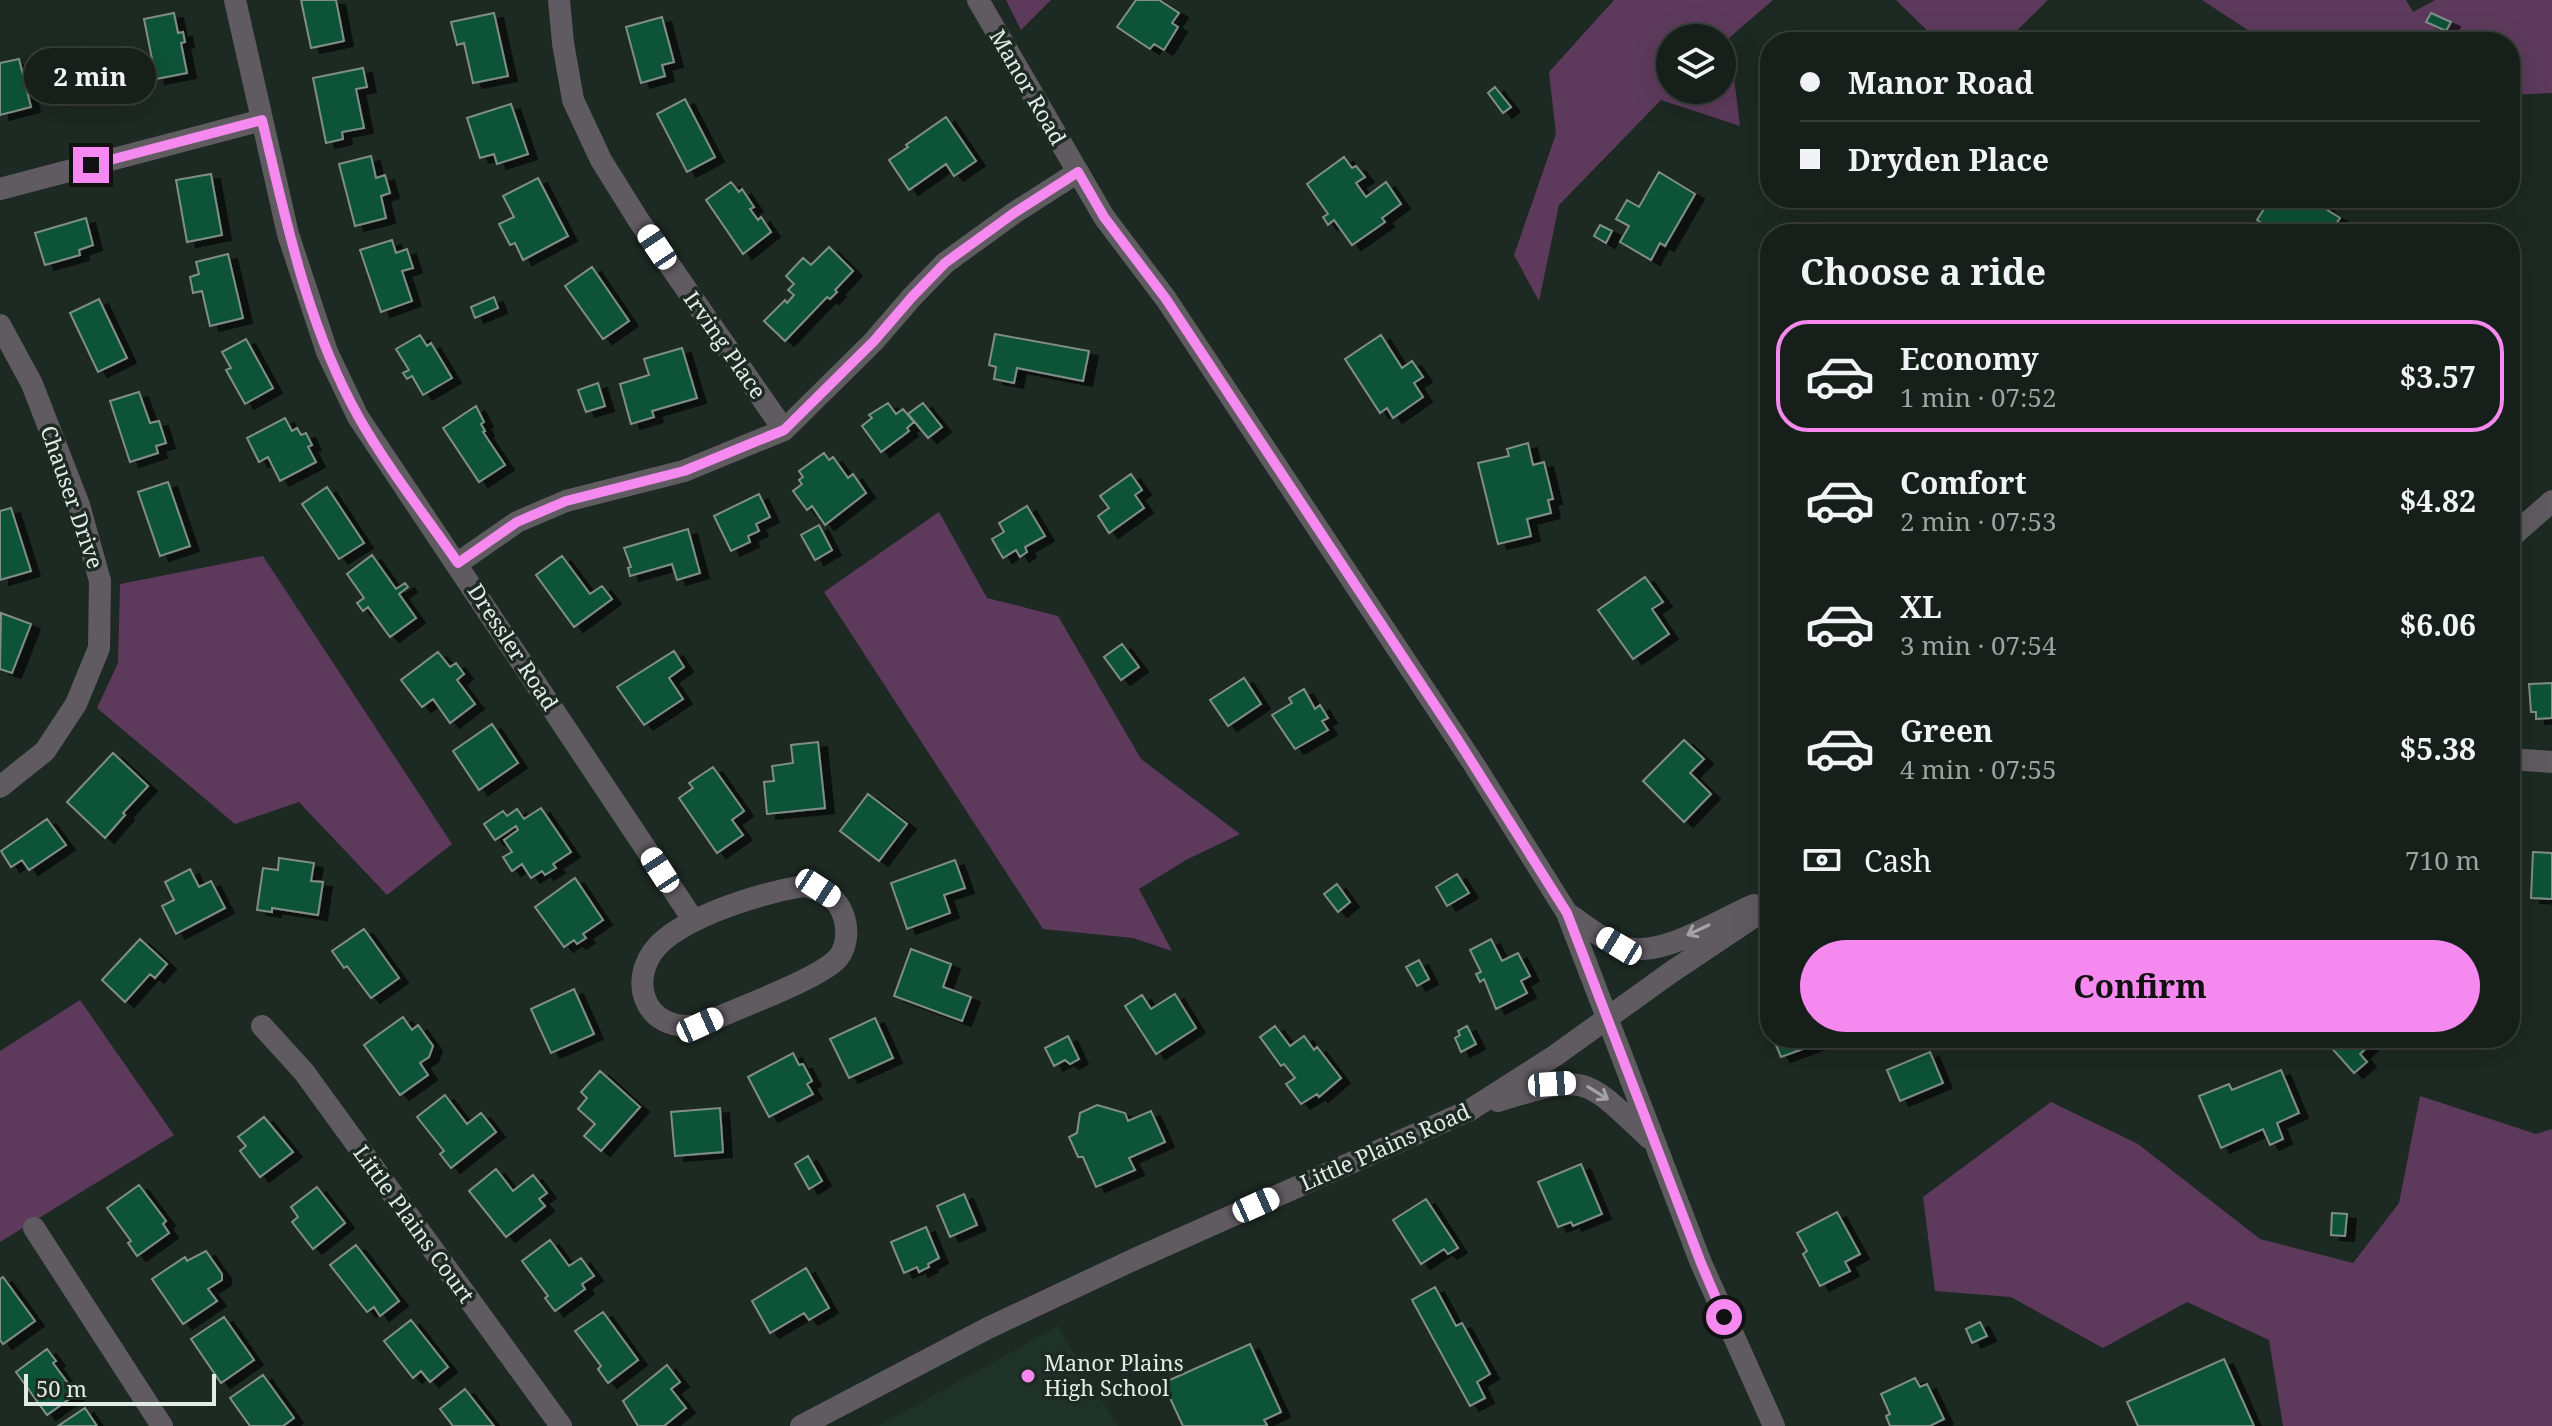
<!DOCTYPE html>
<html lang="en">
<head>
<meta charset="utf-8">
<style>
	body { margin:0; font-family:"Noto Serif",serif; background:#1f2723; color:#f1f3f6; height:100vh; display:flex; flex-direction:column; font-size:30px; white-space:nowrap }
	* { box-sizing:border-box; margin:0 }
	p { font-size:26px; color:#9ea2a2 }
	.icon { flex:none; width:44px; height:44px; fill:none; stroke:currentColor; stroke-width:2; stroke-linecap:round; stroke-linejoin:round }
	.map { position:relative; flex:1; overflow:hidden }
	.sheet { position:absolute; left:1760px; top:224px; width:760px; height:824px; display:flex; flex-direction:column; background:#161f1a; border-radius:32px; box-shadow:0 8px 32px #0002,0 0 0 2px #353d39 }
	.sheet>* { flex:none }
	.guide { position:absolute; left:1760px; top:32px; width:760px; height:176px; border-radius:32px; box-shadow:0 8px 32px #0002,0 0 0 2px #353d39; display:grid; align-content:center; height:176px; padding:0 40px; background:#161f1a }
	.controls { position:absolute; left:1656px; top:24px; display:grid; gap:16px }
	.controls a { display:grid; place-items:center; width:80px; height:80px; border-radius:50%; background:#161f1a; box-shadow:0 8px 32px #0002,0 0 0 2px #353d39; font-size:40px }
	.scale { position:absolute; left:24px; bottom:20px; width:192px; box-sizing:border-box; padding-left:8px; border:4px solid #e3ebe7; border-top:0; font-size:22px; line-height:28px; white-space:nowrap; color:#e3ebe7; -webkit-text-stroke:6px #1d2923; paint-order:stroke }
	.end { position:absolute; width:36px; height:36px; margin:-18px; border:10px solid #f589ef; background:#111; box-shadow:0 0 0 4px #111 }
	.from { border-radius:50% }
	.bubble { position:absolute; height:56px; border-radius:28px; background:#161f1a; box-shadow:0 8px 32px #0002,0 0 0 2px #353d39; font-size:26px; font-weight:700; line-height:56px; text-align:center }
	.car { position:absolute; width:24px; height:48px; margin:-24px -12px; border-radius:10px; box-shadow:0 0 6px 2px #0007; background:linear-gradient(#fff 24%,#345 0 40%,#fff 0 76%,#345 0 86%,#fff 0) }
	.guide b { display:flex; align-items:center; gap:28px; height:76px; font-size:30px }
	.guide b+b { border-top:2px solid #353d39 }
	.guide i { width:20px; height:20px; background:#f1f3f6 }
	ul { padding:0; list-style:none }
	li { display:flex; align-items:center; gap:24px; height:112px; margin:0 16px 12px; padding:0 24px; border:4px solid transparent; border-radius:32px }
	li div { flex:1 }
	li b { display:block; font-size:30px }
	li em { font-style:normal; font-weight:700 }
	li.on { border-color:#f589ef }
	li>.icon { width:72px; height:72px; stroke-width:1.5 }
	h2 { padding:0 40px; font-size:36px; line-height:96px }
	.pay { display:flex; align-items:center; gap:20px; height:88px; padding:0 40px; font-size:30px }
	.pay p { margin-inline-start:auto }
	.primary-button { display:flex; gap:16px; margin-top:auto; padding:16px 40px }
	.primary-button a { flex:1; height:92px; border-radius:48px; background:#f589ef; color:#111; font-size:32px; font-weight:700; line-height:92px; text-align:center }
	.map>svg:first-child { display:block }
	.built { fill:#1e3229 }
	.green { fill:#5d3a5b; fill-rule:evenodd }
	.building { fill:#0b5239; stroke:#808e87; stroke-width:2; filter:url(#shadow) }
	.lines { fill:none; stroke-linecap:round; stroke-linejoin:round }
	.minor { stroke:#605b60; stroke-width:22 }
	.tertiary { stroke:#605b60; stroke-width:22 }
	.oneway { stroke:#a2a3a4 }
	.route { stroke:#f589ef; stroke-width:10 }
	.poi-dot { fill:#f589ef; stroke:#1d2923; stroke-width:3 }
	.labels { text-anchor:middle; stroke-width:7; stroke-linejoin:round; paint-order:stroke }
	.street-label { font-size:22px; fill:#e3ebe7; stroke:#1d2923 }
	.poi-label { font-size:22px; fill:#e3ebe7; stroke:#1d2923; text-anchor:start }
</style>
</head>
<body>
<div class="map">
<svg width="2552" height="1426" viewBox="0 0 2552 1426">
	<defs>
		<filter id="shadow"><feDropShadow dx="9" dy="5" stdDeviation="0" flood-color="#0009"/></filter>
	</defs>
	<rect width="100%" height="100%" fill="#1d2923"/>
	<path class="built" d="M1058,1326L1118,1426H878Z"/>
	<path class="green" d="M1006,0H1051L1021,30Z
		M1614,0H1773L1729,38L1740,126L1661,100L1559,205L1539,301L1514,255L1556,134L1549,72ZM1670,38H1722V90H1670Z
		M1896,0H2048L2005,42H1939Z
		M2202,0H2406L2413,12L2435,0H2552V93L2510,95V42H2266Z
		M939,512L987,598L1058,616L1141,759L1240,834L1186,860L1139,889L1172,951L1133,938L1043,929L824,592Z
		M263,556L452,844L387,895L299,802L235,824L97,708L118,663L120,584Z
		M80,1000L174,1135L0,1242V1051Z
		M2420,1096L2536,1134L2552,1129V1426H2283L2269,1340L2187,1302L2103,1348L2011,1297L1935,1291L1923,1197L2051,1102L2138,1144L2260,1239L2353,1263L2399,1203Z"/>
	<path class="building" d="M301,0H336L344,41L311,48Z
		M1136,0H1159L1179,13L1172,23L1178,27L1164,50L1154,44L1150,49L1117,27Z
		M174,13L178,33L183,32L185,42L181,43L187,73L156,79L144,19Z
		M494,13L508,76L473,83L464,43L457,45L451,22Z
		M2431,13L2451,22L2446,31L2426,22Z
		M662,17L674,62L662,65L665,76L641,83L626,27Z
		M83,47L87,61L103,57L110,87L60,101L53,74L66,71L61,52Z
		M19,59L31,107L0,115V63Z
		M363,68L367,87L356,89L364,128L342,132L343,139L326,143L313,78Z
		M1495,87L1511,107L1503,113L1488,93Z
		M685,99L715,157L687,172L657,114Z
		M511,104L528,154L497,164L494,154L480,158L467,118Z
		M946,117L976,161L954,176L946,164L909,190L889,160L908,147L906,145Z
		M371,156L376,178L385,175L390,193L381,196L386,218L355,226L339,164Z
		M1344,157L1352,168L1356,166L1365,177L1356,183L1366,197L1386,182L1401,204L1382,218L1385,222L1352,245L1334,220L1328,225L1323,217L1328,214L1307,184Z
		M1659,172L1695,194L1665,246L1660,243L1651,260L1620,242L1629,226L1616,219L1627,200L1639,207Z
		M211,174L222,235L187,242L176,180Z
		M538,178L568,236L523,260L515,243L510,245L499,224L514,217L503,196Z
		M731,182L739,192L742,189L754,207L750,209L758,220L761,217L771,232L743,254L706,200Z
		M2271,198H2331L2324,208L2340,218L2329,234H2279L2257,220Z
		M86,218L93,245L79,250L80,255L45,265L35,233Z
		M1600,225L1612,231L1606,243L1594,236Z
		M392,240L396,253L407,249L413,268L402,271L412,301L381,312L360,250Z
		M829,247L853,271L835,290L837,292L830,299L827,297L785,341L764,321L785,300L787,303L794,295L788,290L794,284L786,276L803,258L811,265Z
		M228,254L243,318L210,326L202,291L193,293L190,277L199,274L196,262Z
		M592,267L629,321L603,339L565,286Z
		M494,297L498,308L475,318L471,307Z
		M99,299L127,358L98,372L70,313Z
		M995,334L1089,351L1083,381L1017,368L1014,383L994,379L996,367L989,365Z
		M420,335L427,346L431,343L452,378L423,395L412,376L407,379L403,373L409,370L396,349Z
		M1381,335L1402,368L1412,361L1423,377L1414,383L1423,397L1393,418L1387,408L1380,413L1345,359Z
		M246,339L273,388L245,404L226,370L231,368L222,352Z
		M682,348L697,398L652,411L654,417L631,424L620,384L649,375L644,359Z
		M598,383L605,406L586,412L578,390Z
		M139,392L150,423L159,421L166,443L156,446L158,453L130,462L110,401Z
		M888,403L896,414L903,409L914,422L907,428L909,431L881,452L862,426L872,418L869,415Z
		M923,403L942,427L928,438L908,414Z
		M476,406L484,422L481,424L485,431L483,432L505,465L479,482L443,428Z
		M285,418L292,431L297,428L301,435L306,433L312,445L308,447L316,462L280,481L268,457L259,462L247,438Z
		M1528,443L1533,465L1544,462L1553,499L1548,500L1551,513L1527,519L1531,536L1498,544L1478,463L1509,456L1507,449Z
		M824,453L829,460L833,457L848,478L853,474L866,493L825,525L812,506L807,510L793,491L802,484L799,480L803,477L799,471Z
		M1131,474L1142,490L1135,495L1144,508L1109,533L1098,516L1109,508L1100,496Z
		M168,482L190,546L160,556L138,492Z
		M327,487L364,543L339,559L302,504Z
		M759,494L770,517L756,524L759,531L748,536L750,542L731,551L714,516Z
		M1027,506L1045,536L1025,547L1027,552L1020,557L1016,550L1003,558L992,539L1004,532L999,523Z
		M11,508L31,571L0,580V511Z
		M819,525L832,550L815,560L801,535Z
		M688,529L700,573L677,580L672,564L630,576L628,568L631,567L624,548Z
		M372,555L396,589L405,583L408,587L399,594L416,618L390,637L368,607L363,611L357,603L364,598L347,574Z
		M562,556L590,594L602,586L612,599L574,627L536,575Z
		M1645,577L1663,602L1652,609L1669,634L1633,659L1598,610Z
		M1,613L31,624L12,673L0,669Z
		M1122,644L1139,667L1121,680L1104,657Z
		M674,651L684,667L669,678L683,699L644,725L617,687Z
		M438,652L450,667L456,663L464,674L457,680L475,704L450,723L433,699L422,707L401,680Z
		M1244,678L1261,704L1228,726L1210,700Z
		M2552,683V718L2536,719V712H2531L2529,684Z
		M1304,689L1315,709L1320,705L1328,718L1322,721L1328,730L1295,749L1272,715L1292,703L1289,698Z
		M492,724L518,763L479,790L453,751Z
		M1684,740L1704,759L1690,773L1711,794L1684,822L1643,781Z
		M818,742L825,808L767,814L764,782L774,781L772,766L793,763L791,745Z
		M113,753L148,786L123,813L125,815L105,838L67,802Z
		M713,767L744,811L732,820L743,835L717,853L679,798L693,788L689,783Z
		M868,794L907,824L879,861L840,831Z
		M541,808L571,852L553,864L556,868L545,875L542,871L531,878L522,864L512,871L503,857L512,852L504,840L518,830L516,826L495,840L484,824L503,811L507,816L517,809L524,819Z
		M47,819L66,845L29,870L22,860L11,867L1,851Z
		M2533,852L2552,853V899L2531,898Z
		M279,858L314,863L311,881L323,882L318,915L272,908V912L257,910L263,868L278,870Z
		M955,860L965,888L944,895L950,913L907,929L891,883Z
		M190,869L199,887L211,881L225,908L176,934L162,906L174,900L165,882Z
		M1457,874L1469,893L1447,906L1436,887Z
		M575,878L603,920L583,934L586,938L577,944L574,940L564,947L535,907Z
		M1337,884L1350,902L1338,912L1324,894Z
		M364,929L399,978L371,998L347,966L344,968L332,951Z
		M140,939L167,964L155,978L150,974L125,1002L102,980Z
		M1491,939L1502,961L1518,953L1530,976L1521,981L1527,993L1496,1009L1484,979L1480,982L1476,974L1481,972L1470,950Z
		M911,949L951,964L943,987L971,997L962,1021L894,996Z
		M1419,960L1429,979L1417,986L1406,967Z
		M574,989L594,1034L551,1053L531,1009Z
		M1175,994L1196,1028L1156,1054L1125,1006L1142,995L1151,1009Z
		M403,1017L412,1030L418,1025L433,1046L429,1057L420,1063L428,1075L400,1095L364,1045Z
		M875,1018L893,1058L849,1078L830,1039Z
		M1275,1026L1290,1046L1304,1036L1314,1050L1317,1047L1341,1078L1319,1097L1317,1094L1301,1104L1286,1084L1295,1078L1284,1064L1281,1066L1260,1037Z
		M1467,1026L1476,1044L1461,1052L1455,1038L1460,1035L1458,1031Z
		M1068,1036L1079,1059L1070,1064L1065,1060L1054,1066L1045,1048Z
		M1773,1038H1833L1781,1057Z
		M2328,1038H2377L2360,1054L2367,1062L2354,1073L2329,1045L2332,1043Z
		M1930,1052L1943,1083L1900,1101L1887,1070Z
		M793,1053L799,1065L803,1064L812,1081L807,1084L813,1094L769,1117L748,1077Z
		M2281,1070L2299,1113L2277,1123L2283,1139L2270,1145L2263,1129L2221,1148L2199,1096L2229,1084L2232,1090Z
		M600,1071L640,1107L601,1151L584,1136L595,1124L578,1109L587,1098L581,1092Z
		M445,1095L467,1124L481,1113L496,1132L451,1168L440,1154L444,1151L417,1117Z
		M1097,1105L1125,1113L1128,1121L1151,1111L1165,1142L1129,1158L1135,1170L1096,1187L1083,1157H1078L1069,1137L1077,1133L1080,1113Z
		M720,1108L723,1152L675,1156L671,1112Z
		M264,1117L293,1152L260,1177L240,1151L246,1146L238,1137Z
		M808,1156L822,1181L809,1189L795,1164Z
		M1581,1164L1602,1214L1573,1226L1571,1222L1558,1227L1538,1182Z
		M496,1169L513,1191L533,1175L547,1193L539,1199L545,1206L506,1237L469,1191Z
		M139,1185L166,1221L163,1224L169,1233L137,1256L128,1243L131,1241L107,1208Z
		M317,1187L345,1223L313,1249L292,1222L298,1217L291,1207Z
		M964,1194L977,1225L950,1237L937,1206Z
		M1426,1199L1458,1248L1448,1254L1444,1249L1421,1264L1393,1220Z
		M1837,1212L1860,1254L1845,1262L1850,1271L1820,1286L1803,1254L1807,1251L1797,1233Z
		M2332,1213L2347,1214L2345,1236L2331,1235Z
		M926,1227L939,1258L928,1264L929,1267L919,1272L917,1267L904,1273L891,1242Z
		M550,1240L569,1266L581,1258L594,1276L582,1284L585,1289L555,1311L545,1298L548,1296L522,1261Z
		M356,1245L399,1301L380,1316L374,1307L367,1312L330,1265Z
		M206,1251L222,1274V1280L208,1289L217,1301L183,1324L152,1279L185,1257L187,1261Z
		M806,1268L829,1308L809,1320L804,1313L770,1333L752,1301Z
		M3,1277L35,1321L3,1344L0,1340V1279Z
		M1435,1287L1456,1326L1462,1323L1490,1374L1477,1382L1485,1398L1470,1406L1412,1300Z
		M603,1312L638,1360L608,1383L598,1369L601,1366L575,1331Z
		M224,1317L254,1360L221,1383L191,1339Z
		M411,1320L448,1367L430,1382L421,1371L413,1378L384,1341Z
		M1980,1322L1987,1336L1972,1343L1966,1329Z
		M1250,1344L1281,1412L1264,1420L1267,1425L1264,1426H1183L1163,1383Z
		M47,1349L56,1361L53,1363L76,1394L47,1415L16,1372Z
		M2224,1359L2254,1426H2138L2127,1402Z
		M667,1365L680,1382L671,1389L686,1408L664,1426H638L623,1401Z
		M263,1375L294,1418L283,1426H250L230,1398Z
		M1915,1378L1920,1387L1927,1384L1944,1419L1930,1426H1890L1886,1416L1890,1414L1881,1394Z
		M465,1389L494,1426H453L440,1409Z
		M85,1408L97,1426H58Z"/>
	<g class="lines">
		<path class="minor" d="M235,0L288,234L327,352L358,417L694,921
			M559,0L563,43L573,100L601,160L639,221L784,430
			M0,189L262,120
			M0,325L32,384L79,505L100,581L99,648L76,704L45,751L0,787
			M458,563L517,522L566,501L684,471L784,430L874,341L912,297L945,263L1014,213L1078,172
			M2510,759L2552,762
			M803,886C822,889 838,897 844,917C848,930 847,947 838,958C820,979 730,1011 700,1025C642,1035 623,973 665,939C697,913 762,893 803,886Z
			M262,1026L304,1072L561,1426
			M34,1228L162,1426"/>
		<path class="tertiary" d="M978,0L1104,217L1166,299L1473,763L1567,913L1701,1263L1774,1426
			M2510,538L2552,501
			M1567,913C1584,924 1601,939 1620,946C1658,961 1718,920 1754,905
			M1498,1101C1586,1074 1583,1075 1649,1138
			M801,1426L988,1328L1135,1259L1470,1110L1556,1055L1670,973L1770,906"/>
	</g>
	<defs><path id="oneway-shaft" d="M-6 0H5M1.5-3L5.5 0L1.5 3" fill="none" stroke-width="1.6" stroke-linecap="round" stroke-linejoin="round" transform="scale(2)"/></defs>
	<g class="oneway">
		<use href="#oneway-shaft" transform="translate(1698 930) rotate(155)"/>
		<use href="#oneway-shaft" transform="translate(1598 1093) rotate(32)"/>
	</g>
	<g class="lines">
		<path class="route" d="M91,165L262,120C286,220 307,325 358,416C386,466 425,515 458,563L517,522L566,501L684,471L784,430L874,341L912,297L945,263L1014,213L1078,172L1104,217L1166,299L1456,737L1567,913L1701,1263L1724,1317"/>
	</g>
	<circle class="poi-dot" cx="1028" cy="1376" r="8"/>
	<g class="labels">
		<g class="street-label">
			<text transform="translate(1028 87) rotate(60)" y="8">Manor Road</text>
			<text transform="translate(725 345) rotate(55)" y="8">Irving Place</text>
			<text transform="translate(72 497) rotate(71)" y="8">Chauser Drive</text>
			<text transform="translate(513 647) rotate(57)" y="8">Dressler Road</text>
			<text transform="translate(1385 1147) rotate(-24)" y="8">Little Plains Road</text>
			<text transform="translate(414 1224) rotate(54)" y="8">Little Plains Court</text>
		</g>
		<g class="poi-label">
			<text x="1044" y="1371">Manor Plains<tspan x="1044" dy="25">High School</tspan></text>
		</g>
	</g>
</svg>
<div class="controls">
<a><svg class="icon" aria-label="layers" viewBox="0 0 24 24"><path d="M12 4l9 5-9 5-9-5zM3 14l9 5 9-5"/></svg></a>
</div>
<div class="scale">50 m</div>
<i class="end from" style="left:1724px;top:1317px"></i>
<i class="end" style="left:91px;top:165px"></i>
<div class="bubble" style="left:24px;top:48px;width:132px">2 min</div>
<i class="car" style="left:657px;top:247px;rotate:326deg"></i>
<i class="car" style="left:660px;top:870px;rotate:327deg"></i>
<i class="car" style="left:818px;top:888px;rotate:123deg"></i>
<i class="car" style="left:1619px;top:946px;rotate:301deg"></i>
<i class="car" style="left:700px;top:1025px;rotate:66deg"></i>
<i class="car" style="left:1552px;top:1084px;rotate:86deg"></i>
<i class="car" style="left:1256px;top:1205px;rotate:66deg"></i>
<div class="guide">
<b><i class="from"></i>Manor Road</b>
<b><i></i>Dryden Place</b>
</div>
<section class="sheet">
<h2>Choose a ride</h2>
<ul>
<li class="on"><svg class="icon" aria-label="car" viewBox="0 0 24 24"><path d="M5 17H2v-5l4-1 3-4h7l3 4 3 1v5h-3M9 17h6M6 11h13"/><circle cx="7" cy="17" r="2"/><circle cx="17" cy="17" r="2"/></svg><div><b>Economy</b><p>1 min · 07:52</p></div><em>$3.57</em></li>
<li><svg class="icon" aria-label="car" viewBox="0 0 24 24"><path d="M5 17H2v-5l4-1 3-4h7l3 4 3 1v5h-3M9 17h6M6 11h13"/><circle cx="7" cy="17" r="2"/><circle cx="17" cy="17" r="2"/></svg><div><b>Comfort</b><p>2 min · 07:53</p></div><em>$4.82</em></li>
<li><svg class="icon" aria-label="car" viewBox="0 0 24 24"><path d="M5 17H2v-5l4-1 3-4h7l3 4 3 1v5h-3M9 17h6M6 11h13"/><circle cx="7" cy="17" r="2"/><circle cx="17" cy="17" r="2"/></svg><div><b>XL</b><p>3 min · 07:54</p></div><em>$6.06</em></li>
<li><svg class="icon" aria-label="car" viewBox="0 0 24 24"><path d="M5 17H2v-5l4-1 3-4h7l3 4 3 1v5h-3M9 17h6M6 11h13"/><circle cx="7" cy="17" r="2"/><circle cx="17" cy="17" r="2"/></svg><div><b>Green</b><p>4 min · 07:55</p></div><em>$5.38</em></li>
</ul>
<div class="pay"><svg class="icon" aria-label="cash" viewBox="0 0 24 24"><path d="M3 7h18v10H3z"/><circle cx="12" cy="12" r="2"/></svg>Cash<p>710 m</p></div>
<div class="primary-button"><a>Confirm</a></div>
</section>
</div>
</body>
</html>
